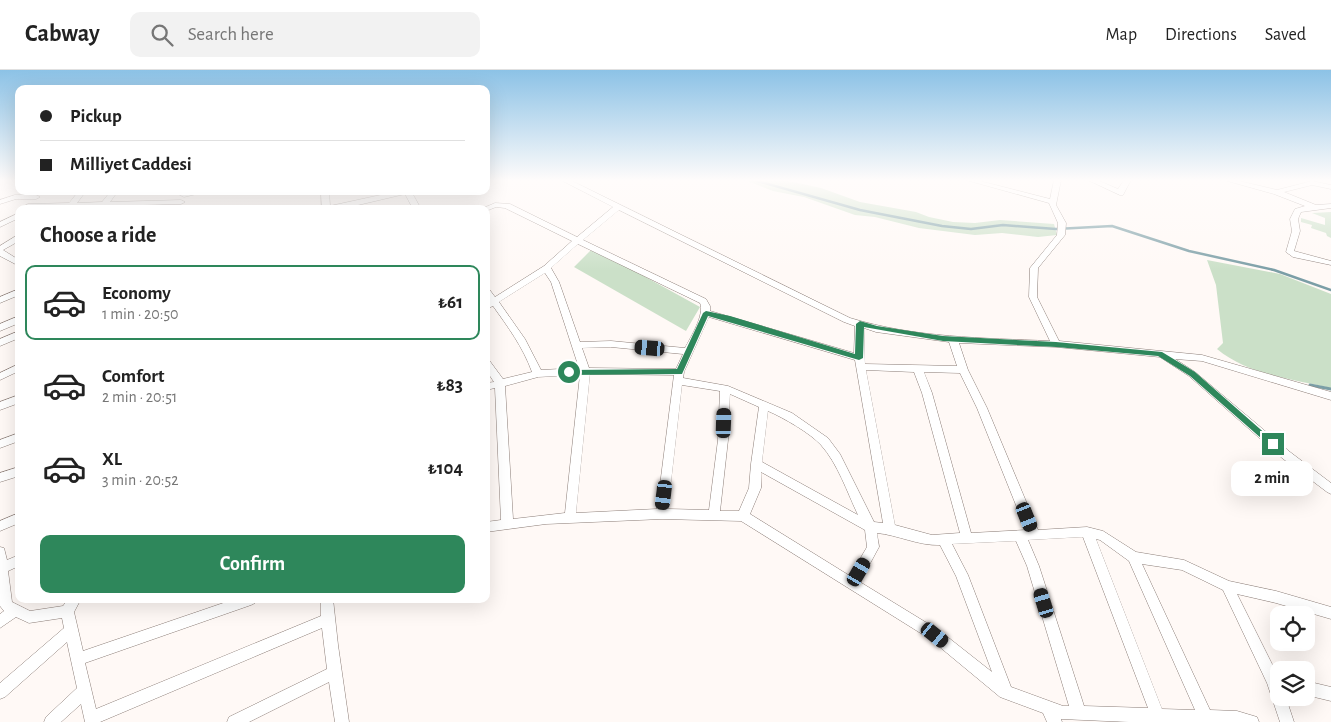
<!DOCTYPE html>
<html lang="en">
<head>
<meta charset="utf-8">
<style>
	body { margin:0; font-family:"Alegreya Sans",sans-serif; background:#f2f2f2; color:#222; height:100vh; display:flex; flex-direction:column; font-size:19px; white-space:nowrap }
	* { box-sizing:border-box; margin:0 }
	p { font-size:16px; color:#767676 }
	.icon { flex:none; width:28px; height:28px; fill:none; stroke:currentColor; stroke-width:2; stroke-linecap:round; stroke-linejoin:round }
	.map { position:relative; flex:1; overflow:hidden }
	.drawer { position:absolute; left:15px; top:135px; width:475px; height:398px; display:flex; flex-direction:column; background:#fff; border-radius:10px; box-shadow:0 5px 20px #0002 }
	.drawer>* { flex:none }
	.top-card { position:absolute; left:15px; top:15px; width:475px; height:110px; border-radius:10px; box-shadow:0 5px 20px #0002; display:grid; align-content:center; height:110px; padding:0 25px; background:#fff }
	.fabs { position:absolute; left:1270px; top:536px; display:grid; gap:10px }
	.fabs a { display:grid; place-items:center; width:45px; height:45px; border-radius:10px; background:#fff; box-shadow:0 5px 20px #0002; font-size:25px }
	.end { position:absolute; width:22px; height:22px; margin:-11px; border:6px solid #2e875b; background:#fff; box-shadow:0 0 0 2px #fff }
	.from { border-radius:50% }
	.bubble { position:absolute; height:35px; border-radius:10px; background:#fff; box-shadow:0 5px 20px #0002; font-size:16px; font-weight:700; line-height:35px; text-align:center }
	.car { position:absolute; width:15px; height:30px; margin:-15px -8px; border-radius:6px; box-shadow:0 0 4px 1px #0007; background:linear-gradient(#222 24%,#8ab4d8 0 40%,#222 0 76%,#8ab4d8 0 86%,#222 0) }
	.top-card b { display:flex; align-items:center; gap:18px; height:48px; font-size:19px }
	.top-card b+b { border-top:1px solid #e0e0e0 }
	.top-card i { width:12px; height:12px; background:#222 }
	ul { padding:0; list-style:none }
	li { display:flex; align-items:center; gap:15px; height:75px; margin:0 10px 8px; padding:0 15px; border:2px solid transparent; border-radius:10px }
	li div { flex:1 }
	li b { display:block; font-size:19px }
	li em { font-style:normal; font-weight:700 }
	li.selected { border-color:#2e875b }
	li>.icon { width:45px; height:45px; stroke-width:1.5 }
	h2 { padding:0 25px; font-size:22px; line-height:60px }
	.action { display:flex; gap:10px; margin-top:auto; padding:10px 25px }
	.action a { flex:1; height:58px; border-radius:10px; background:#2e875b; color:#fff; font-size:20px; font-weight:700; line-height:58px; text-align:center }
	header { display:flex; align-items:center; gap:30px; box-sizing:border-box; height:70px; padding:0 25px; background:#fff; border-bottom:1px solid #e0e0e0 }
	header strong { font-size:24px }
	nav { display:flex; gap:28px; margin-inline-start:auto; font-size:18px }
	.search { width:350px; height:45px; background:#f2f2f2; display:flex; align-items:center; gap:12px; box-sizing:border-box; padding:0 18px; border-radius:10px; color:#767676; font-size:19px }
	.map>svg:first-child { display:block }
	.green { fill:#cbe0c8 }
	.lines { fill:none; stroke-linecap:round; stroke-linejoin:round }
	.stream-far1 { stroke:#7b9ea6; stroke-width:2.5 }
	.stream { stroke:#7b9ea6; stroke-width:3 }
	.minor-casing { stroke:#8c7e78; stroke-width:1 }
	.minor { fill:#fff; fill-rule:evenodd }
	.route { fill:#2e875b }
</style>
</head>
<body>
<header>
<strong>Cabway</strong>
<div class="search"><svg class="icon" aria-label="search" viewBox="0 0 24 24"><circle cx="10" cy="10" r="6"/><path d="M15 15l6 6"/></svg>Search here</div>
<nav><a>Map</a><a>Directions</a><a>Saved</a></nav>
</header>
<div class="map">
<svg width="1331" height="652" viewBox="0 0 1331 652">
	<rect width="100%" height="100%" fill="#fff9f6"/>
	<path class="green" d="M745,110H784L821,118L860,132L916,142L929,147L953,152L975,153L1000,150L1054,154L1057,165L1038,167L1002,163L975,165L919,158L875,147L855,145L804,127L773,121Z
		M1331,142V168L1327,166L1326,163L1311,158L1312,155L1301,152V148L1325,155V148L1312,143Z
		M593,178L700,237L686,261L574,197Z
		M1207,190L1280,204L1331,224V318C1293,309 1248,305 1217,279L1223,273L1216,215Z"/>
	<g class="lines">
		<path class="stream-far1" d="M754,110L860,140L942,156L971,159L1003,155L1056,159L1112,156L1189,181L1274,200L1331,220"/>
		<path class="stream" d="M1310,315L1331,319"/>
		<g class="minor-casing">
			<path id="minor" d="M561,110H570L850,248C915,268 983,268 1050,271L1029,227L1030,198L1057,165L1058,153L1049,133L966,110H976L1050,129L1054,110H1061L1056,135L1066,153L1065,165L1038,198L1037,227L1059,271L1202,285L1331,322V330L1202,291L1175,289L1195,302L1290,382L1331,413V424L1327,422L1282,388L1189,306L1160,287L1056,277L959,273L968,300L987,338L1038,460L1087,457L1103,461L1136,482L1184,490L1229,511L1276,521L1331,537V549L1276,533L1237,524L1279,608V628H1286L1294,652H1280L1267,613L1223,520L1182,500L1142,494L1210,640L1237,641L1257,647L1259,652H1129L1061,649L1062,652H1047L1043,643L1000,627L930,569L741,451L662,449L546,454L486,462V452L501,450L495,318L486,320V313L494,312L486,300V289L489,290L503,309L532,302C523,277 508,257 493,236L486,239V232L489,230L486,227V218L489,219L495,227L544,196L572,171L505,138L496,137L486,141V139H481L495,133L510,134L577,167L613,137ZM619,140L844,252L855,256L854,283L710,241V236L706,229L583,170ZM578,174L700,233C705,244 691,267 685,278L611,271L580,272L559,212L551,198ZM545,203L551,212L579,298L541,300L525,269L499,232ZM709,247L855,290L883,453L874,452L840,384L828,368L792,343L728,316L683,308L684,302ZM864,258L876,262L949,272L957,296L865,294ZM611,277L683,284L676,299L589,298L582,278ZM866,300L914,302L922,323L960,463L932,465L895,455ZM924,302L960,303L977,338L1026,460L971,463L932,323ZM590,304L674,305L657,439L576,443ZM580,305L565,443L513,449L505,316L538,307ZM682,315L720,321L718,370L709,440L668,439ZM730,324L759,337L751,394L749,418L739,441H720L728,370ZM768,341C784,348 810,363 821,375C838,394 847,422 858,445L762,392ZM761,402L865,460L867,477L850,506L750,444L761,418ZM877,463C898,465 919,476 940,475L956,506L992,602L940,561L860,512L879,477ZM1083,467L1148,638L1084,636L1039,496L1028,470ZM1096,469L1100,470L1129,491L1195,640L1162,639ZM1016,471L1027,496L1069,636H1063L1011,617L968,505L952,474Z
				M1088,110H1097L1118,119L1124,110H1131L1123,125H1120Z
				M1224,110H1235L1277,120L1312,111L1331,115V119L1312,115L1284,122L1316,135L1331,134V138L1301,142L1298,149L1300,161L1294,181L1331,191V195L1293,187L1286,182L1292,161L1290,149L1295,139L1305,136L1274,124Z
				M79,121H86L77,133L102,132L111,121H118L110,132L181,130L185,132L181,134L28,138L24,136L28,134L69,133Z
				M193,121H209L184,127L180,125Z
				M321,121H329L330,136L399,121H411L420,137L418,139H410L412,137L405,124L341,139H322Z
				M15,125H36L40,127L36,129H16L0,134V130Z
				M19,143V148L0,157V152Z
				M16,166H19V171L3,180L19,190V196L0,186V176Z
				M19,219V225L0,233V227Z
				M19,246V253L0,261V254Z
				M19,261V268L0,276V269Z
				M19,294V301L0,310V303Z
				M19,325V333L0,340V332Z
				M19,363V371L0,378V370Z
				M19,397V406L0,412V403Z
				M19,443V453L0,461V451Z
				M0,477L4,478L7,490L19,485V496L8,501L12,532L30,541L63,536L68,529H81L74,542L83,581L235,529H257L255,533L251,535L85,593L96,639L321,546V529H333L338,575L349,652H335L329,612L249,652H227L229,647L327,599L322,558L100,652H85L81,634L61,652H44L46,647L77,618L67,572L5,627L0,629V613L64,558L62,548L29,553L16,547L0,558V544L4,541L0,536Z
				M1306,611L1331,617V631L1306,625Z"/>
		</g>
		<use href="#minor" class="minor"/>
	</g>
	<linearGradient id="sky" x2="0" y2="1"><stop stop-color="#8cc2e6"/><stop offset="0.55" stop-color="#fffcfb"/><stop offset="1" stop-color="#fffcfb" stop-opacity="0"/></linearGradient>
	<rect width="1331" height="201" fill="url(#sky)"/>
	<path class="route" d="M706,241L730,246L855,284L856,254L860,251L877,256L943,266L1056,272L1162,282L1195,302L1277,374L1276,376H1270L1190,306L1158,286L1056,277L943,271L864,257L863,288L859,290L708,246L682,304L569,305L565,302L569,300L677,299L703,243Z"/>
</svg>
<div class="fabs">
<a><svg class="icon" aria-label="locate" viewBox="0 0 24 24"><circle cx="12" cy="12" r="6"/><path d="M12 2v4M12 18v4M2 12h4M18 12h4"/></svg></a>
<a><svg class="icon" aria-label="layers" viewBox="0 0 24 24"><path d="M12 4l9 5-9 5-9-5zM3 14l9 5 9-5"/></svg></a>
</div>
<i class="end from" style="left:569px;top:302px"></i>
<i class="end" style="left:1273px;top:374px"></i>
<div class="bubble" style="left:1231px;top:391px;width:82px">2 min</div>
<i class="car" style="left:650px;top:278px;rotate:275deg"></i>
<i class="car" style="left:724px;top:353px;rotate:2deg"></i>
<i class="car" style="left:664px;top:425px;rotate:187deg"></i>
<i class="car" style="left:1027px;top:447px;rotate:158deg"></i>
<i class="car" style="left:859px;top:502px;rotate:30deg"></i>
<i class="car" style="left:1044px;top:533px;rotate:343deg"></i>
<i class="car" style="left:935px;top:565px;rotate:129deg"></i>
<div class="top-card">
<b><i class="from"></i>Pickup</b>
<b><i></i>Milliyet Caddesi</b>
</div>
<section class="drawer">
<h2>Choose a ride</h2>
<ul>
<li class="selected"><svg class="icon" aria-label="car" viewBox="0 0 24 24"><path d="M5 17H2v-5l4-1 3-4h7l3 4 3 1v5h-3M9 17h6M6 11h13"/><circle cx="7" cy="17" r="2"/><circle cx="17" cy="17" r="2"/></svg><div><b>Economy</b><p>1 min · 20:50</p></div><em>₺61</em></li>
<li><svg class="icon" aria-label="car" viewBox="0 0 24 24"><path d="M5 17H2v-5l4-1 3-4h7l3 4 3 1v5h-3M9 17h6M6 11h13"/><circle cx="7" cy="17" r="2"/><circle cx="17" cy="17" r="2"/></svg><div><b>Comfort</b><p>2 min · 20:51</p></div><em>₺83</em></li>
<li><svg class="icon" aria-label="car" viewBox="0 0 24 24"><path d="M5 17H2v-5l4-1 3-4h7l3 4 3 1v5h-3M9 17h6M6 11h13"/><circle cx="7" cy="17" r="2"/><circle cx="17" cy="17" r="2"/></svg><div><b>XL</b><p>3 min · 20:52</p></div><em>₺104</em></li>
</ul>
<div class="action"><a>Confirm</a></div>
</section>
</div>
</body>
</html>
